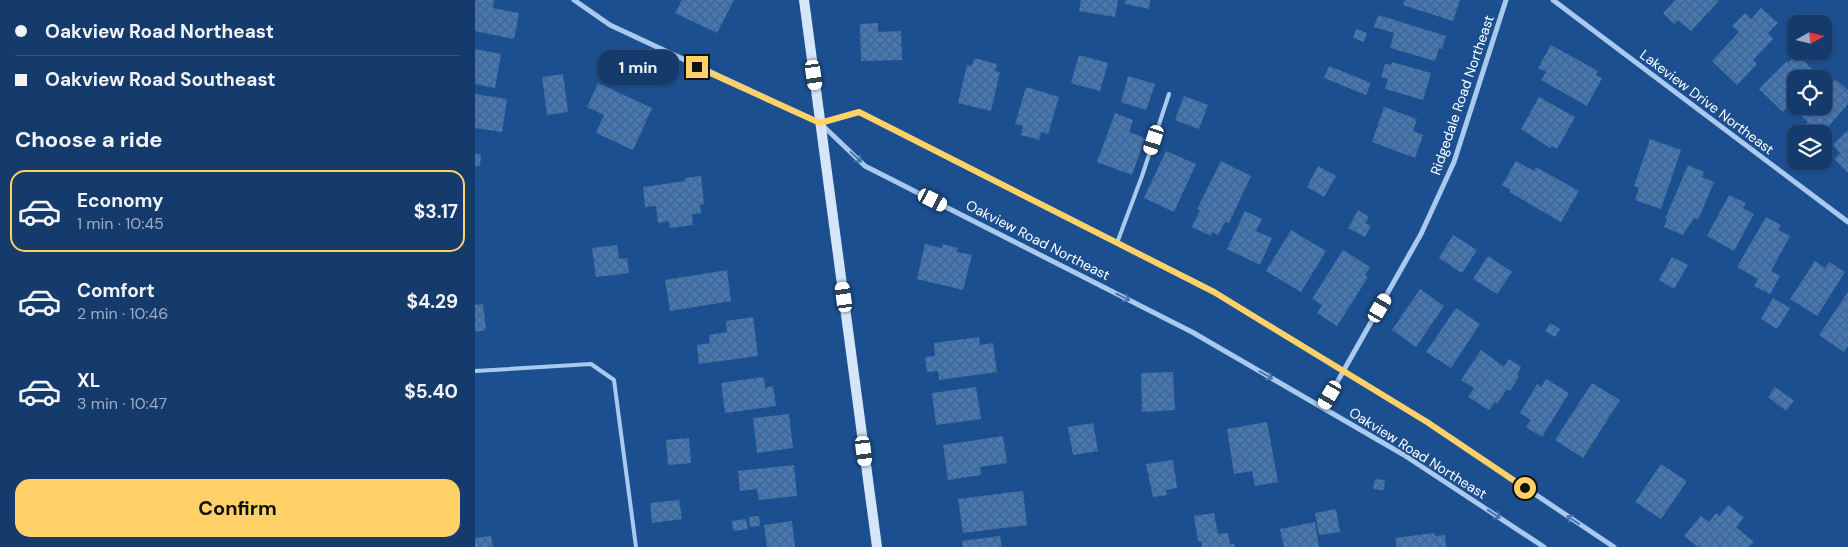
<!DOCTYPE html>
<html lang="en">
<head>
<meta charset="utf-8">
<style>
	body { margin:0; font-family:"DM Sans",sans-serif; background:#1d4271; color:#f1f3f6; height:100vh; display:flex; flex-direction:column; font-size:19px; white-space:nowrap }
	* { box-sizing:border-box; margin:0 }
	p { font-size:16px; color:#9dadc1 }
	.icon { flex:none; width:28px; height:28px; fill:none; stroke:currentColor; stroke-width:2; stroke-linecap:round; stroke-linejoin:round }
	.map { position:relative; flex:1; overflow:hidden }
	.side { display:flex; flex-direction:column; background:#143b6b; width:475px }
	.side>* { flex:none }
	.hud { display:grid; align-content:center; height:110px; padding:0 15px; background:#143b6b }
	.needle { width:32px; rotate:82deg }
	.fabs { position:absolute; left:1312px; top:15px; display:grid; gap:10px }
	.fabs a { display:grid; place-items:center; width:45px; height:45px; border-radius:10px; background:#143b6b; box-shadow:0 1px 4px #0004,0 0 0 1px #33557e; font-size:25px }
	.end { position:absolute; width:22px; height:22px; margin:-11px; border:6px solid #ffd166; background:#111; box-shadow:0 0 0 2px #111 }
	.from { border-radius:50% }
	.bubble { position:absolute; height:35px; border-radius:15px; background:#143b6b; box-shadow:0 1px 4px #0004,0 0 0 1px #33557e; font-size:16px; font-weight:700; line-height:35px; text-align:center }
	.car { position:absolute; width:15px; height:30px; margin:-15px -8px; border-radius:6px; box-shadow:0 0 4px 1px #0007; background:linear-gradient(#fff 24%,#345 0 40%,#fff 0 76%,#345 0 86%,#fff 0) }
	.hud b { display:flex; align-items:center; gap:18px; height:48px; font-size:19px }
	.hud b+b { border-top:1px solid #33557e }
	.hud i { width:12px; height:12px; background:#f1f3f6 }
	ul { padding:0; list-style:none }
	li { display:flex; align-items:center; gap:15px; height:82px; margin:0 10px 8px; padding:0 5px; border:2px solid transparent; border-radius:15px }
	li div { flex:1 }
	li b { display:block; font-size:19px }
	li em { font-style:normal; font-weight:700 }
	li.selected { border-color:#ffd166 }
	li>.icon { width:45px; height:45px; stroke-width:1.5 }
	h2 { padding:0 15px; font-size:22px; line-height:60px }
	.action { display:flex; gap:10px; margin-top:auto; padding:10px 15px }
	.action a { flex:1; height:58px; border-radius:15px; background:#ffd166; color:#111; font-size:20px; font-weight:700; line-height:58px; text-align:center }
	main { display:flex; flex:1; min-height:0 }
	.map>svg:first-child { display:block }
	.building { fill:url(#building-cross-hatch) }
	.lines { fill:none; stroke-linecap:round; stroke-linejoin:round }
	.lane { stroke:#a9c9ee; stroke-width:4 }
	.street { stroke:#a9c9ee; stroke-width:5 }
	.secondary { stroke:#d6e6fa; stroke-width:10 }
	.oneway { stroke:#4674ac }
	.route { stroke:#ffd166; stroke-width:6 }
	.labels { text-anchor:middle; stroke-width:4; stroke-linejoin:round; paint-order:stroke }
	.street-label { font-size:14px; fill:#fff; stroke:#1b4f8f }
</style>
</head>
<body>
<main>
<section class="side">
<div class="hud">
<b><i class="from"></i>Oakview Road Northeast</b>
<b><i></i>Oakview Road Southeast</b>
</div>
<h2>Choose a ride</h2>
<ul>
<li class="selected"><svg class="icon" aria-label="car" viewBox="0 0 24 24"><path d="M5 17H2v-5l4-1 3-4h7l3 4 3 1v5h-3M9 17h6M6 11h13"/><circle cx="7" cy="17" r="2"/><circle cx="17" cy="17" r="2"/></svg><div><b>Economy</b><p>1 min · 10:45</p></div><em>$3.17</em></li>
<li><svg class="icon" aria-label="car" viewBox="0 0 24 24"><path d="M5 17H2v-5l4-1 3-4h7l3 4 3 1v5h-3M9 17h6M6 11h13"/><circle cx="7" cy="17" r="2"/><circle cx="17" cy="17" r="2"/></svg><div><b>Comfort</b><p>2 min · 10:46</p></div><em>$4.29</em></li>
<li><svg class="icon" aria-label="car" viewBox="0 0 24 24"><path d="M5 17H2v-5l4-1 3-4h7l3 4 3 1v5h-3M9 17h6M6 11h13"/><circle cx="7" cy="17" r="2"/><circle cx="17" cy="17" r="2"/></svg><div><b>XL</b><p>3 min · 10:47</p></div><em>$5.40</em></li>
</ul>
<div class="action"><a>Confirm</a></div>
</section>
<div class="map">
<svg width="1373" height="547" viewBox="0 0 1373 547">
	<defs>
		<pattern id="building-cross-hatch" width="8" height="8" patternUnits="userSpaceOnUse" patternTransform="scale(1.25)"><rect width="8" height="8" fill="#4478b7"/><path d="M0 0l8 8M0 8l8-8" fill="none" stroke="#486282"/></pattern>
	</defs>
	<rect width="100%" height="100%" fill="#1b4f8f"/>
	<path class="building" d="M0,0H19L18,8L44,13L39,39L0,31Z
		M207,0H259L242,33L200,13Z
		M606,0H643L640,17L604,11Z
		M651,0H675L674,9L650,4Z
		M930,0H985L978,21L928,5Z
		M1200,0H1242L1244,1L1216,31L1203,20L1199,24L1188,13Z
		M1286,8L1303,23L1293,33L1298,39L1278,60L1282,64L1262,85L1237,61L1264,32L1257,26L1270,13L1276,19Z
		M903,15L971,36L967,49L964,48L960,61L915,48L919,33L899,27Z
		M403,23V32L426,31L427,60L386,61L385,24Z
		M881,29L892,33L889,42L878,38Z
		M1076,45L1123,71L1121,75L1127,78L1112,106L1066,80L1071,72L1063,68Z
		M0,49L26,54L20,88L0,84Z
		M604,55L633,63L625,91L596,83Z
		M1320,56L1326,61L1327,59L1341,73L1336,79H1321V98L1308,112L1284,89L1312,61L1313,63Z
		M499,58L522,64L520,71L525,72L516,111L483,103L492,65L497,66Z
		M917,62L956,73L948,100L910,89L913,79L906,77L910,64L916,65Z
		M854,66L896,83L891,95L849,78Z
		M88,74L93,112L72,115L67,77Z
		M653,76L680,84L671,110L646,102Z
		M1360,79L1373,90V104L1347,134H1337L1329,126L1333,122L1324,114L1331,106H1349V86L1350,84L1353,87Z
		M123,83L177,108L158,150L121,133L129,115L112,107Z
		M551,87L584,97L573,134L566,132L564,140L546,135L548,126L540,124Z
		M0,94L32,99L27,132L0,128Z
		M709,96L733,105L724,129L700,120Z
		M1064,97L1100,117L1082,149L1077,146L1075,148L1046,129Z
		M909,107L942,119L938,131L948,135L940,158L897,142Z
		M640,113L658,120L654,132L670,138L657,175L622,162Z
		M1373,130V173L1359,159L1365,153L1358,145Z
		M1175,139L1206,150L1186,209L1160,200L1164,188L1159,186Z
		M691,151L721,164L699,212L669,198Z
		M0,154H6L5,166H0Z
		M746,161L776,176L754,223L750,222L743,235L737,232L736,236L717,227L725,210L722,209Z
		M1041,161L1059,171L1061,167L1104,191L1086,222L1034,192L1036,190L1027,185Z
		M1213,165L1229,172L1227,177L1239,182L1223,220L1219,218L1208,235L1189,227L1192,219H1190Z
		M843,166L861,176L849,197L832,187Z
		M226,176L229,204L225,205L226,213L217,214L218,225L195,228L194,221L183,223L181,206L170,207L168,187L210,181V178Z
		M1254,195L1271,203L1268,208L1279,214L1259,251L1232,236Z
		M883,210L894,217L890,223L896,226L890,237L873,228Z
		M770,211L787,219L781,231L797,238L785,265L752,249Z
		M1291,217L1306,225L1303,230L1315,236L1296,271L1305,276L1295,294L1279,286L1283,279L1262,267Z
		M816,230L851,251L826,292L791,271Z
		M978,235L1002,250L987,273L964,258Z
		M450,244L467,248L468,244L483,248L482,252L497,255L488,290L442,279Z
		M142,245L144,259L152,258L154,273L121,277L117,248Z
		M868,250L895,267L890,275L893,277L862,326L842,313L847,305L837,299Z
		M1013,256L1037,272L1022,294L998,279Z
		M1197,257L1213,265L1199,289L1184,280Z
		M1340,261L1350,268L1354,262L1370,272L1342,316L1315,299Z
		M252,270L256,301L195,311L190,280Z
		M945,289L969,306L941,347L917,330Z
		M1373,292V346L1369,352L1344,335Z
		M1298,298L1315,308L1302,329L1286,319Z
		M8,304L11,330L0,332V305Z
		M981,308L1005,324L976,368L951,352Z
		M278,317L283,356L224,364L222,345L235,343L234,335L252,332L251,321Z
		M1075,323L1085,329L1080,337L1070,331Z
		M504,337L505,345L518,343L522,372L464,380L463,371L452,372L450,357L460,356L459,343Z
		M1006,350L1029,367L1034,359L1046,367L1042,375L1044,376L1035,391L1032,389L1022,404L1020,402L1014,410L993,397L999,388L986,380Z
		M698,372L700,410L667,412L666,373Z
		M289,377L290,388L298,386L301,406L250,413L246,383Z
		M1071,379L1094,393L1067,437L1051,427L1056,420L1045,413L1062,384L1066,387Z
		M1117,383L1145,400L1108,458L1080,440Z
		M501,387L506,419L461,425L457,393Z
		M1300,387L1319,401L1311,411L1293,397Z
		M314,414L318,448L282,453L278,418Z
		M792,422L803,482L780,486L777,471L759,474L752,429Z
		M618,423L623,451L598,455L593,427Z
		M528,436L532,463L505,467L506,475L473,480L468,445Z
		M214,438L216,463L193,465L191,440Z
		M698,460L702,488L691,490L692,495L678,497L671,464Z
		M1186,464L1212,481L1186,519L1160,502Z
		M319,465L322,496L284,500L282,489L265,491L263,471Z
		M900,479L910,480L909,490L898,489Z
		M548,491L552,525L488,533L483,499Z
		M204,500L207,519L177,523L175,503Z
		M1253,505L1269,517L1261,527L1279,542L1274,547H1223L1209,536L1226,516L1234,522L1241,513L1244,516Z
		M861,509L865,532L844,535L840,513Z
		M739,513L743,534L753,533L755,544H759L760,547H727L726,541H723L719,516Z
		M284,516L285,526L275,527L274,517Z
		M271,519L273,529L258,531L257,521Z
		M317,521L320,547H292L289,525Z
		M840,522L844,547H809L805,529Z
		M959,533L960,536L970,535L971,547H922L920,538Z
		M16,536L18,547H0V538Z
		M525,536L527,547H488L487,541Z"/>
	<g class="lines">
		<path class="lane" d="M642,243L667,176L694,94
			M0,371L116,364L139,380L161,547"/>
		<path class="street" d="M99,0L135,25L345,123L390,166L717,332L929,455L1069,547
			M1078,0L1373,222
			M346,123L384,112L739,292L952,422L1139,547
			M848,407L946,234L979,162L1031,0"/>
		<path class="secondary" d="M329,0L402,547"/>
	</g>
	<defs><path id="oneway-shaft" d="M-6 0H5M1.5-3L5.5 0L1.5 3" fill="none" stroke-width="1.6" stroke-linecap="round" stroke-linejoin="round" transform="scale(1.25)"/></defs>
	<g class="oneway">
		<use href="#oneway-shaft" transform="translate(381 157) rotate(43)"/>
		<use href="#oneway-shaft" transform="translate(648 297) rotate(27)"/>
		<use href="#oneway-shaft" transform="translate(791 375) rotate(30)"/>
		<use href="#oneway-shaft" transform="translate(1019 514) rotate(34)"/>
		<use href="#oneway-shaft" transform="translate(1098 520) rotate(-146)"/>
	</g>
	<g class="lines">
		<path class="route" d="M222,67L345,123L384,112L388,114L739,292L952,422L1050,488"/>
	</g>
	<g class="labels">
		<g class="street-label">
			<text transform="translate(987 95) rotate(-71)" y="5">Ridgedale Road Northeast</text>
			<text transform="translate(1232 102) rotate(37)" y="5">Lakeview Drive Northeast</text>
			<text transform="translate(563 240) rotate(27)" y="5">Oakview Road Northeast</text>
			<text transform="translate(943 453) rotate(32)" y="5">Oakview Road Northeast</text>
		</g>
	</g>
</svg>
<div class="fabs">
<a><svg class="needle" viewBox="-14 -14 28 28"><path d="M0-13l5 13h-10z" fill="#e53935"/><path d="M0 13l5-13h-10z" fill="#9dadc1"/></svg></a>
<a><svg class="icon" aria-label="locate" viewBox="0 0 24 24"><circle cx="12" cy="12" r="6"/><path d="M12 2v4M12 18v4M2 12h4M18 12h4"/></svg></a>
<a><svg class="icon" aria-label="layers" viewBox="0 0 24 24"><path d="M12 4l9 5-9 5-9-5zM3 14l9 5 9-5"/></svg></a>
</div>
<i class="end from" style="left:1050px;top:488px"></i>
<i class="end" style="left:222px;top:67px"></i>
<div class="bubble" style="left:122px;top:50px;width:82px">1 min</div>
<i class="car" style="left:339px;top:75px;rotate:172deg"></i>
<i class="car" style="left:679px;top:140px;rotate:198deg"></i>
<i class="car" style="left:458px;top:200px;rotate:117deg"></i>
<i class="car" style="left:369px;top:297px;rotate:352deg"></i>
<i class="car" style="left:905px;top:308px;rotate:30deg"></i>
<i class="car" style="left:855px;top:395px;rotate:210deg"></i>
<i class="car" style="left:389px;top:451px;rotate:173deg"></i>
</div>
</main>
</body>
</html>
